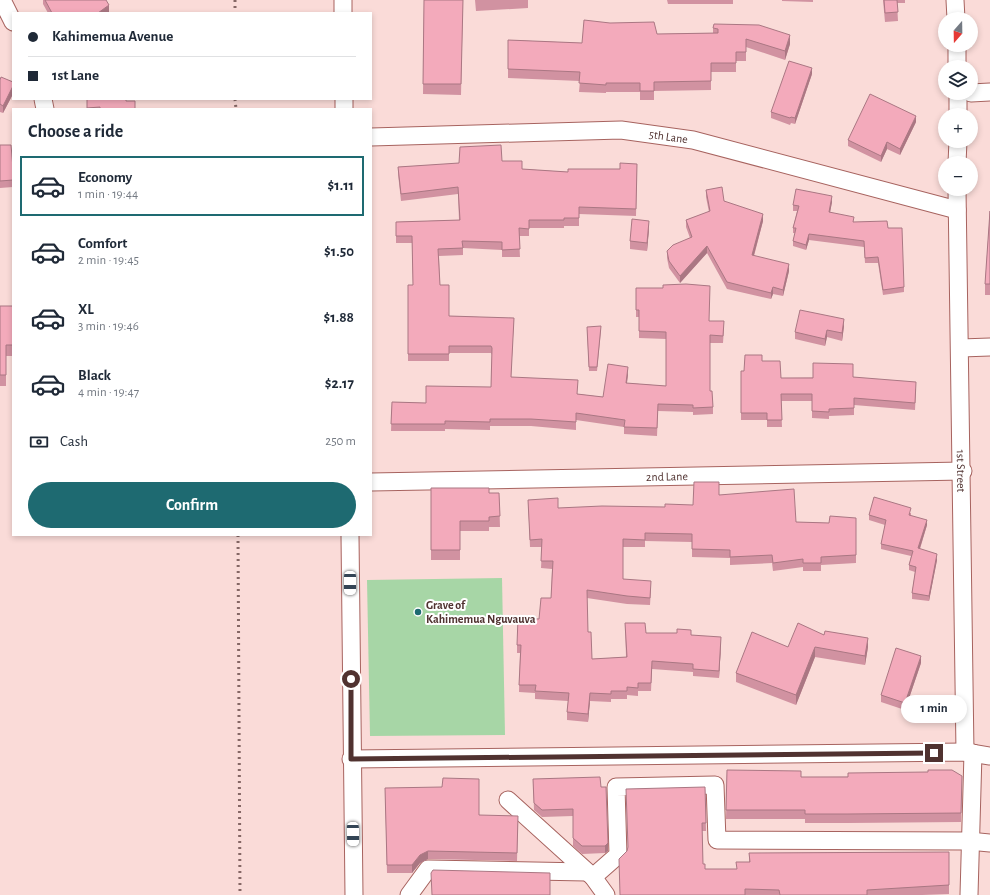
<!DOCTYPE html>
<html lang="en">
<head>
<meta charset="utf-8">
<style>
	body { margin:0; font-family:"Alegreya Sans",sans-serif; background:#f6f6f7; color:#1f2937; height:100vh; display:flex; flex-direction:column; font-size:15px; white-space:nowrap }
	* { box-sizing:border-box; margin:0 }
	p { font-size:13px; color:#747a83 }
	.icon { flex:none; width:22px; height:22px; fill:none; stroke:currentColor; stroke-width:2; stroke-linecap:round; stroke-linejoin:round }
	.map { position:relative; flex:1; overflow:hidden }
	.sheet { position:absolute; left:12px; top:108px; width:360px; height:428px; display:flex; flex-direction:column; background:#fff; border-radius:0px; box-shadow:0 2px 6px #0003 }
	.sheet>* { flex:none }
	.top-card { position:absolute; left:12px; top:12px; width:360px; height:88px; border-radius:0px; box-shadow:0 2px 6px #0003; display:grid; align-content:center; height:88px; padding:0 16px; background:#fff }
	.needle { width:26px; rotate:200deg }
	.tools { position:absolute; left:938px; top:12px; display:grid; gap:8px }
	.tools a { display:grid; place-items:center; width:40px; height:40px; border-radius:50%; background:#fff; box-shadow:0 2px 6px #0003; font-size:20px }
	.end { position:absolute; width:18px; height:18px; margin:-9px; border:5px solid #503230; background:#fff; box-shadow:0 0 0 2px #fff }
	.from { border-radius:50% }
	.bubble { position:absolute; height:28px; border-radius:14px; background:#fff; box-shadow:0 2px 6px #0003; font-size:13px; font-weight:700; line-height:28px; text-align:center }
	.car { position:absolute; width:12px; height:24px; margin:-12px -6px; border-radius:5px; box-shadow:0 0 3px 1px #0007; background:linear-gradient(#fff 24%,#345 0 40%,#fff 0 76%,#345 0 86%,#fff 0) }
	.top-card b { display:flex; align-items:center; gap:14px; height:38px; font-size:15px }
	.top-card b+b { border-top:1px solid #e0e1e3 }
	.top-card i { width:10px; height:10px; background:#1f2937 }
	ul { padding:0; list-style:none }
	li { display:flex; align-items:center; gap:12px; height:60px; margin:0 8px 6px; padding:0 8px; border:2px solid transparent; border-radius:0px }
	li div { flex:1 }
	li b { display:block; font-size:15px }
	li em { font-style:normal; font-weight:700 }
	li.active { border-color:#1e6a71 }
	li>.icon { width:36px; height:36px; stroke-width:1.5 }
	h2 { padding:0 16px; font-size:18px; line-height:48px }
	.pay { display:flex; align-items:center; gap:10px; height:44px; padding:0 16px; font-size:15px }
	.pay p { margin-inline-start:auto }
	.button { display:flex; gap:8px; margin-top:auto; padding:8px 16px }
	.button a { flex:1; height:46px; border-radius:24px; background:#1e6a71; color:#fff; font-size:16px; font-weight:700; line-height:46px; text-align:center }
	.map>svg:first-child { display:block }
	.green { fill:#a7d6a6 }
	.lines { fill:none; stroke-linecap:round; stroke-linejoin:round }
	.minor-casing { stroke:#a7635f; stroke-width:19 }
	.minor { stroke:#fff; stroke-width:17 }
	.rail { stroke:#856765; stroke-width:3; stroke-dasharray:2 4; stroke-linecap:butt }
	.wall { fill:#d192a1 }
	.shaded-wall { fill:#aa7783 }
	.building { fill:#f3aabb; stroke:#aa7783 }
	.route { stroke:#503230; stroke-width:5 }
	.poi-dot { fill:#1e6a71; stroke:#fff; stroke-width:1.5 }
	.labels { text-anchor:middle; stroke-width:4; stroke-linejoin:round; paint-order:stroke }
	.street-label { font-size:12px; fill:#503230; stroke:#fff }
	.poi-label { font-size:12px; font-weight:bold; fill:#503230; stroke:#fff; text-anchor:start }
</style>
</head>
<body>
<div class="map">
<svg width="990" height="895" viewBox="0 0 990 895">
	<rect width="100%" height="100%" fill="#fadbd8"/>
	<path class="green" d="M502,578L505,735L370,736L367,580Z"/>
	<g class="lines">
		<g class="minor-casing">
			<g id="minor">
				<path d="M2,0L13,22"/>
				<path d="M343,0V13"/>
				<path d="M955,0L956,19"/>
				<path d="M957,45V67"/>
				<path d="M971,93L990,92"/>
				<path d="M43,99L45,109"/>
				<path d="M344,99V109"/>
				<path d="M958,115V93"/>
				<path id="s1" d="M371,137L621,130L693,140L957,210"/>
				<path d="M957,163L958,141"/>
				<path id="s2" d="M957,189L965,752"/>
				<path d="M961,348L990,347"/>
				<path id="s3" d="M371,482L963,471"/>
				<path d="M350,535L354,895"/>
				<path d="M351,759L965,752L990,756"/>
				<path d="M508,800L593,877L606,895"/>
				<path d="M593,877L618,855L616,787L715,785L717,840L969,841L990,843"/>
				<path d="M409,895L428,869L586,872"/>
				<path d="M969,895L973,753"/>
			</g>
		</g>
		<use href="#minor" class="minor"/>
		<path class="rail" d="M235,0V13
			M235,99L236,109
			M238,535L240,895"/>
	</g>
	<path class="wall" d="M43,0H106L109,13H48L43,4Z
		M424,0H463L461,95L423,94Z
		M475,0H528V8L476,11Z
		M667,0H733V4H668Z
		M782,0H813V2L782,1Z
		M883,0H905V3H897L898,21L885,22Z
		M713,28L790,44L785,60L746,47V61H736V72H711V90L654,91V100H640V92H606V93L579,92L580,81L508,78V40L582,43L657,34L713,33Z
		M812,74L795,124L791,123L790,125L771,118V112Z
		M0,80L13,82V94L3,113L0,112Z
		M87,99L126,101L135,109H87Z
		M916,122L900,155L887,149L881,162L848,146V140Z
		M0,145L13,168V187L0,188Z
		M502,161L522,169L568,172L620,169L637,164L636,216L579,214V226H564V228H529V236H519L520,257H502V250L463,248V255L439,256L440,285L449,316L514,318L511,377L578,394L603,397L628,374L627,383L666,386V339L639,338V317H636V288L709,321L724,328L723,343H710V391L713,407V414L693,415V412L658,411L657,436L624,434V427L576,420V430L531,426H490V430L445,429V431H391L392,402L426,403L491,387L492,355L491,353H449V361H408V285H413L412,243H396V222L459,220L458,194L401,201L398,174V167Z
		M706,190L724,201L763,221L754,256L789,271L783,296L773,294L771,299L727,289L707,253L680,283L669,268L667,258V251L690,238L686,227V220L709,212L706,197Z
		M832,202L830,212L854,222L888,228L904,287V292L883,295L878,263H865L864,247L809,240L806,250L793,246V241L795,233H793V228L797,211H793V205Z
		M990,211V295H985V284Z
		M649,229L647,251L630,249V241Z
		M0,306H13V356H6V386H0Z
		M844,326L842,341L827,337L825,346L795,339V332Z
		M587,330H601L597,371H589Z
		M762,361L781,378L853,377L916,389L915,410L854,405V415L829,416V419L812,418V401H781L782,427H767V420H741V371H744Z
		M431,488L489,493H499L500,527H489V531H460V560H431Z
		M719,495L796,522L829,523L856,518V563L821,565V571H803V567L773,571L772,563L730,565V558L692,557V542L645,541V547H623V579L651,589L650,605L627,604L587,598L588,632L592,659L626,657L625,623L646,633L691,635L721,645L719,678L693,676V672L652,669L651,691H638V696L627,695V699H611V702L590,701L588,722L567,720V712L568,701L535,699V693L519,692L520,653H517V645L539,619L551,598L552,569L541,568L542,547H530L528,500L558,508L665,507L693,505Z
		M911,513V516L927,525L920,549L937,560L929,601L912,599V593L915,572L909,570V565L911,556L881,549V544L885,525L869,520V515Z
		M824,635L868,647L865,665L815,657L796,705L736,682V673L788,647Z
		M921,663L905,710L881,702V695Z
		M727,770L801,777L962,776L961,822L848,823H805V819H726Z
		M533,779L601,787L608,851L605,853L582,854L573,846V816L542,817L534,810Z
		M705,787L706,831H702L703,864L705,869H737L749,862V853L949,852V894L922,895H620L627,851Z
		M385,788L479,815L518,824L517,861L428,859L420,863L412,873H387Z"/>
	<path class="shaded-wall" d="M109,5V13H98Z
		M790,35V44L785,60V51Z
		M812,68V74L795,124V118Z
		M13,86V94L3,113V106Z
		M916,116V122L900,155V149Z
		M887,142V149L881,162V156Z
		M832,196V202L829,218V212Z
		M763,214V221L752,262V255Z
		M649,221V229L647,251V243Z
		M809,234V240L806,250V245Z
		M707,246V253L680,283V276Z
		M789,264V271L783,296V290Z
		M773,287V294L771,299V293Z
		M844,319V326L842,341V333Z
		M827,330V337L825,346V339Z
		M628,367V374L626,390V383Z
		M927,520V525L918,554V548Z
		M937,554V560L929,601V596Z
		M721,637V645L719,678V671Z
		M868,638V647L865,665V656Z
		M815,647V657L796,705V695Z
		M921,656V663L905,710V703Z
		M590,693V701L588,722V714Z
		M608,843V851L605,853V846Z
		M428,851V859L420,863L412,873V865L420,855Z"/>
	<path class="building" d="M45,0H106L109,5L98,13H52Z
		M424,0H463L461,84H423Z
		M884,0H897L898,12L885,13Z
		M584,20L610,23L654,22L657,34L718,33V29L713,28L714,24L759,25L790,35L785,51L746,39V52H736V63H711V81L654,82V91H640V83H606V85L579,83L580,72L508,69V40L582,43Z
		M789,61L812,68L795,118L791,117L790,118L771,112Z
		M1,77L13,82V86L3,106L0,104V80Z
		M870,94L916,116L900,149L887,142L881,156L848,140Z
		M87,99H126V101H135V109H100V107L87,108Z
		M0,145H11L13,168V180L0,181Z
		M501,145L502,161H522V169L568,172V169H620V163L637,164L636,209L579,207V218H564V220H529V229L519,228L520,249L502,250V242L462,241L463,248L438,249L440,285H449V316L514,318L511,377L578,380L577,394L603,397L608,364L628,367L626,383L666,386V332L639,331V310H636V288H663V285L686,284L710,286L709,321H724L723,336L710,335V391H712L713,407L693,408V405L658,404L657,428L624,427L625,420L576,413V422L531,419H490V422L445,421V424H391L392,402L426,403V386L491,387L492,348L491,346H449V354H408V285H413L412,236H396V222L460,220L458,187L401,194L398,167L459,163L460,147Z
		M722,187L724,201L763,214L752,255L789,264L783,290L773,287L771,293L727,282L707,246L680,276L669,261L667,251L673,245L692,237L686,220L710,211L706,190Z
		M796,189L832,196L829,212L854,217L853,222L887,221L888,228H902L904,287L883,290L878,257L865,258L864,241L809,234L806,245L793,241L796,228H793L799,206L793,205Z
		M990,211V284H985Z
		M632,219L649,221L647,243L630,241Z
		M0,306H13V345H6V375H0Z
		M800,310L844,319L842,333L827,330L825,339L795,332Z
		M601,326L597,367H589L587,327Z
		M745,355H762V361H780L781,378H813V363L853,364V377L916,382L915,403L854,398V408L829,409V412L812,411V394H781L782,420H767V413H741V371H744Z
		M694,482H719V495L794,489L796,522L829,523L830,516L856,518V555L821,557V563H803V559L773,563L772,555L730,557V550L692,549V534L645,533V540L623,539V579L651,581L650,598L627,596L587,590L588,632H591L592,659L627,657L625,623H645L646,633H677V629L691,630V635L721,637L719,671L693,669V664L652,661L651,683H638V688L627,687V691H611V694L590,693L588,714L567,712L569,693L535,691L536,685H519L521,645H517L518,618L539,619L541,598H551L553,561H541L542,539L530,540L528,500L558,498V508L602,506L665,507V504L693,505Z
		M431,488H489V493H499L500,516L489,517V521H460V550H431Z
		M874,497L911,508L909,515L927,520L918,548L937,554L929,596L912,593L916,567L909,565L913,551L881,544L886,520L869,515Z
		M798,623L824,635L825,631L868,638L865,656L815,647L796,695L736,673L752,632L788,647Z
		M896,648L921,656L905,703L881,695Z
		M727,770L801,771V777H848V773L928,772V770H952L962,776L961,813L848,814H805V810H726Z
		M600,777L601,787H606L608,843L605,846H582L573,838V809L542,810L534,803L533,779Z
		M443,778L479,779V815L518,816L517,853L428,851L420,855L412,865H387L385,788L442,787Z
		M705,787L706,823H702L703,864H705V869H737L736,862H750L749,853L949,852V885L867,890V895H780L779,890L745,889V895H620L619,859L627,851L628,847L626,789Z
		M433,870L550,873V895H432L431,873Z"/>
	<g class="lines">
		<path class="route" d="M351,679V759L934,753"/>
	</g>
	<circle class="poi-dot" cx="418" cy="612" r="4"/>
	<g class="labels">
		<g class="street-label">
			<text dy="4" stroke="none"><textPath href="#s1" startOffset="298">5th Lane</textPath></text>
			<text dy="4" stroke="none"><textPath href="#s2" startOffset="282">1st Street</textPath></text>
			<text dy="4" stroke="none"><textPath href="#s3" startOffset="296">2nd Lane</textPath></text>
		</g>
		<g class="poi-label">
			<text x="426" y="609">Grave of<tspan x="426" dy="14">Kahimemua Nguvauva</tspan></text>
		</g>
	</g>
</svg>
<div class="tools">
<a><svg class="needle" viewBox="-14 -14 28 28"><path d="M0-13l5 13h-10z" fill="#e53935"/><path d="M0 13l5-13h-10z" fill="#747a83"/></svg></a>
<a><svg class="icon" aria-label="layers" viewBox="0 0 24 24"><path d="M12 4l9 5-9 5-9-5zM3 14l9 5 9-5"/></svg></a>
<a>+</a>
<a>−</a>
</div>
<i class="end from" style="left:351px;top:679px"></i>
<i class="end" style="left:934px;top:753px"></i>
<div class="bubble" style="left:901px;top:695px;width:66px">1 min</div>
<i class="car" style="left:350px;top:583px;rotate:180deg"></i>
<i class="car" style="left:353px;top:834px;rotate:179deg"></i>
<div class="top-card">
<b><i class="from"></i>Kahimemua Avenue</b>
<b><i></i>1st Lane</b>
</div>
<section class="sheet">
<h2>Choose a ride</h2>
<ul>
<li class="active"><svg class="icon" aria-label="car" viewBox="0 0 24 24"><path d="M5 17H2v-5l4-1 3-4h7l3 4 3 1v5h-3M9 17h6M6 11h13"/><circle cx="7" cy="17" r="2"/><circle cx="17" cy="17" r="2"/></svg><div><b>Economy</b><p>1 min · 19:44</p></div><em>$1.11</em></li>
<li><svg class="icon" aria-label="car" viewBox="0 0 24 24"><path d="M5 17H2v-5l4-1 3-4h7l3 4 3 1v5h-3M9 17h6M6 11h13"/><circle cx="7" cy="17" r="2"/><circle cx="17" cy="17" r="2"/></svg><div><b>Comfort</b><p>2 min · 19:45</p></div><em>$1.50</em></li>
<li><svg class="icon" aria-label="car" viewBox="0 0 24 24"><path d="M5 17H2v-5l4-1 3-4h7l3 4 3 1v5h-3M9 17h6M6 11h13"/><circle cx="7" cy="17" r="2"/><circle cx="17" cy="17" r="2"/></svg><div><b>XL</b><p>3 min · 19:46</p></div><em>$1.88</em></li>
<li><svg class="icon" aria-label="car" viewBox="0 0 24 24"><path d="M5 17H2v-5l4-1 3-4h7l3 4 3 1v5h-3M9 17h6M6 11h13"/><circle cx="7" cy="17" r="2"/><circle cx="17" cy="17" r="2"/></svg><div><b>Black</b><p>4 min · 19:47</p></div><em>$2.17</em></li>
</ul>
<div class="pay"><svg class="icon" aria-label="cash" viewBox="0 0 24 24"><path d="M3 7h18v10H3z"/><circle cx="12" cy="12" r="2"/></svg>Cash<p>250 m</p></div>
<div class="button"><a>Confirm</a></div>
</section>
</div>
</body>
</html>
